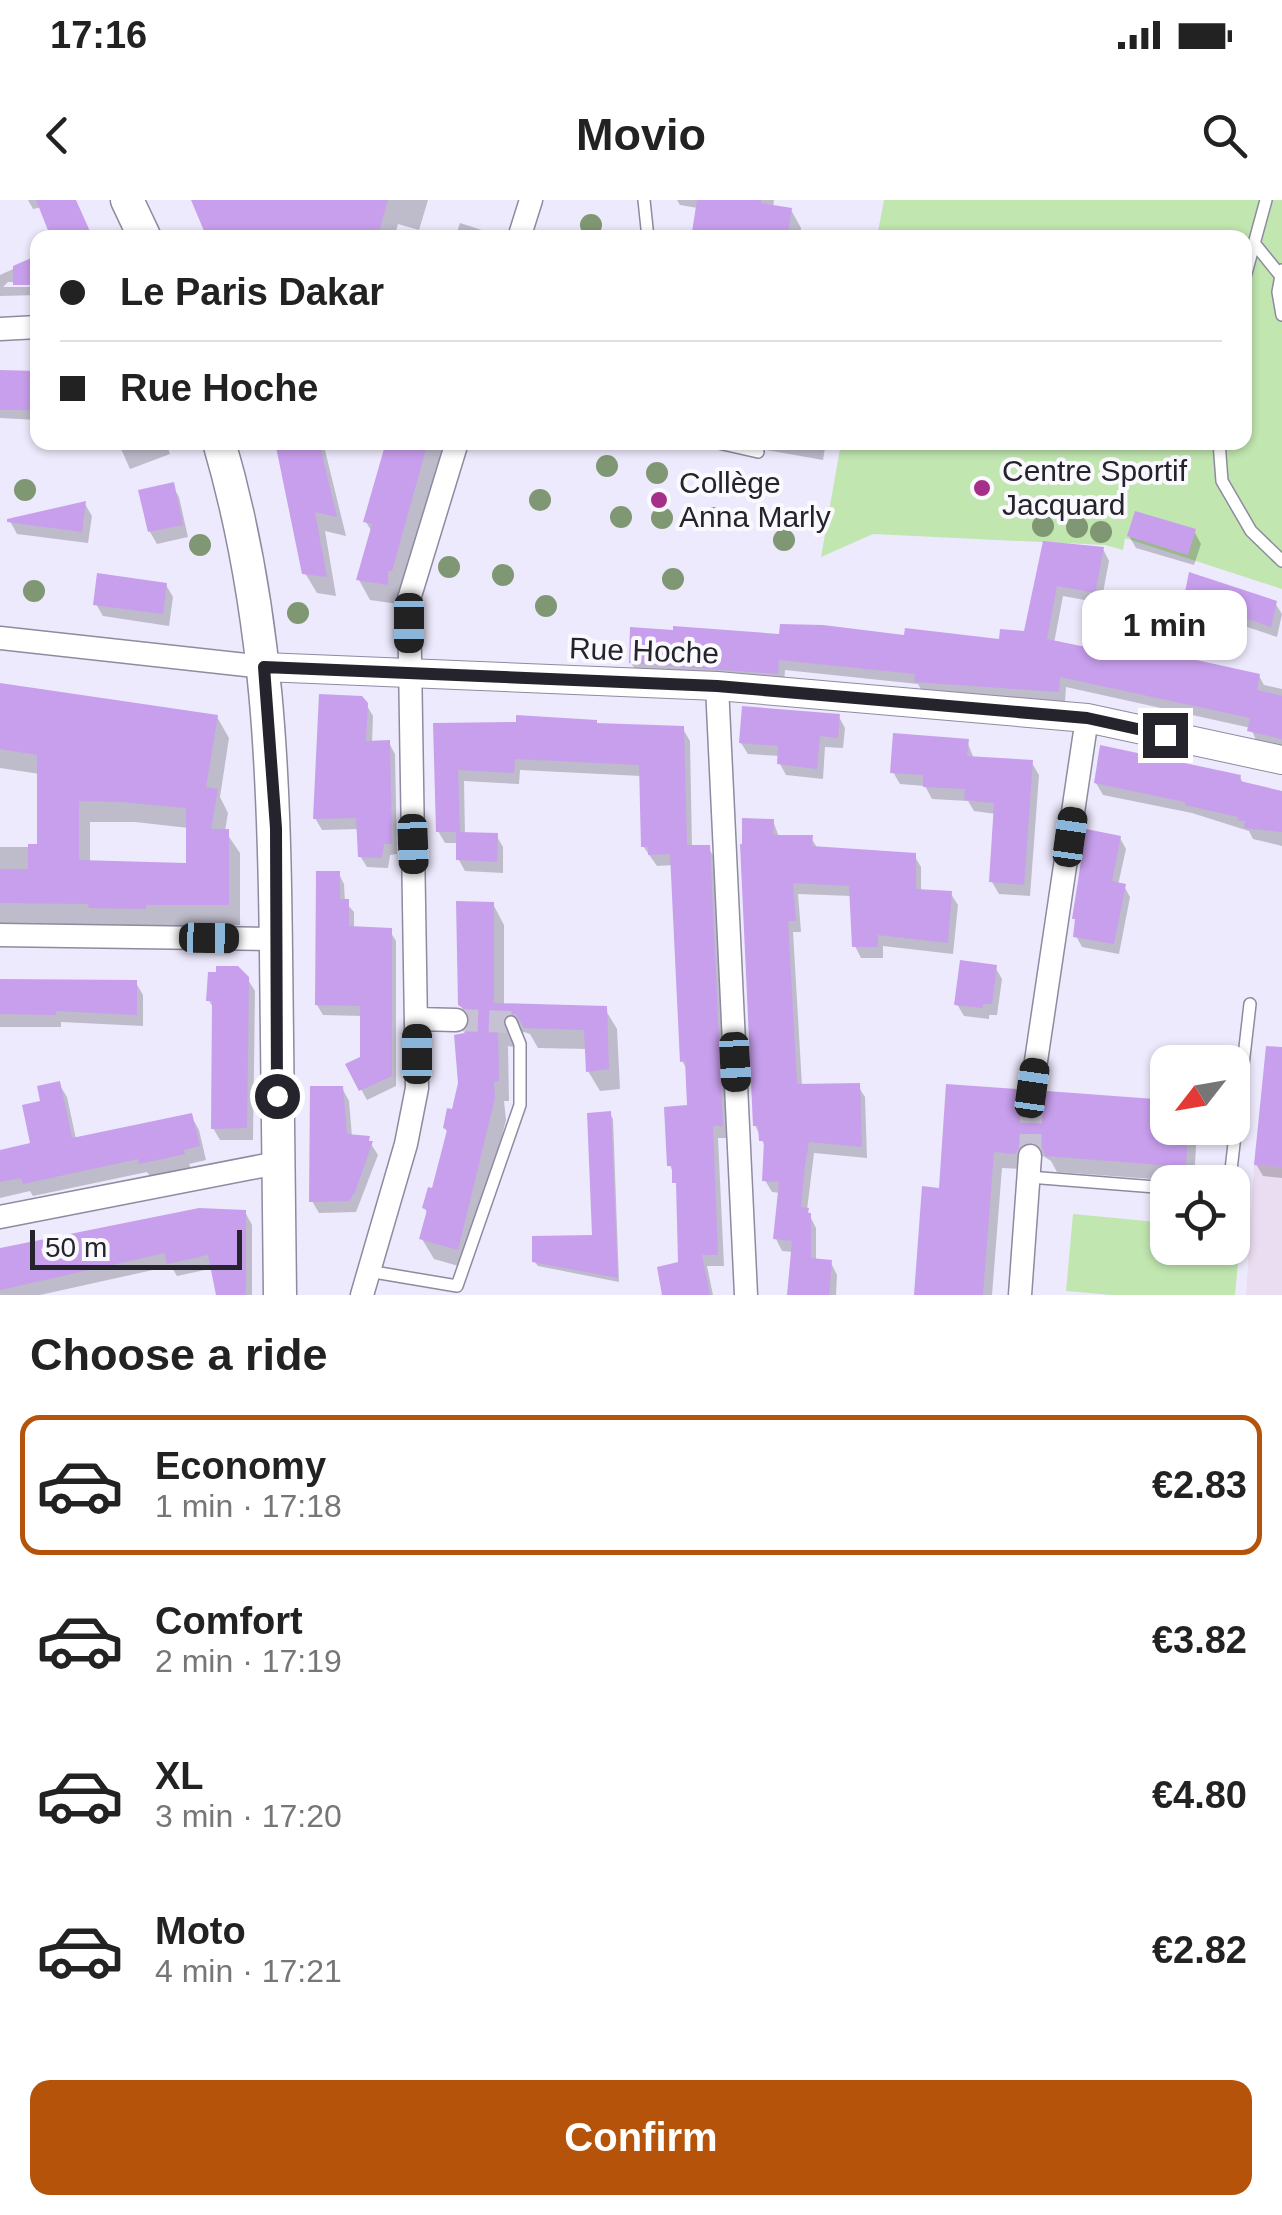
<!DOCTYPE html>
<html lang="en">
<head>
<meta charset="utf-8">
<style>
	body { margin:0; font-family:Helvetica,sans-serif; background:#f2f2f2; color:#222; height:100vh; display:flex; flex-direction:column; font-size:38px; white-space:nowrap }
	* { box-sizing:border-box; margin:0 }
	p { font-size:32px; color:#767676 }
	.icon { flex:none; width:55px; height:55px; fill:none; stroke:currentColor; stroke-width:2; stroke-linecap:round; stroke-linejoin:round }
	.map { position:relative; height:1095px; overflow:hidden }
	.sheet { display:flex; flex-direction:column; background:#fff; flex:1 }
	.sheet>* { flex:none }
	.banner { position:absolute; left:30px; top:30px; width:1222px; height:220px; border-radius:20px; box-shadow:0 2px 8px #0004; display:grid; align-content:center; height:220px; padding:0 30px; background:#fff }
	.needle { width:65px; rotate:239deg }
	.fabs { position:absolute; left:1150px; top:845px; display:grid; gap:20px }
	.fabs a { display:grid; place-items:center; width:100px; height:100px; border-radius:20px; background:#fff; box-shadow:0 2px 8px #0004; font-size:50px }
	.scale { position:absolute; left:30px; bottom:25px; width:212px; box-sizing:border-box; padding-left:10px; border:5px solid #25232c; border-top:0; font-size:28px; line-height:35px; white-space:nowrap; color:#25232c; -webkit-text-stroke:8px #faf9fe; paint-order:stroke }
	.end { position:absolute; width:45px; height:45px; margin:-22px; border:12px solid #25232c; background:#fff; box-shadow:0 0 0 5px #fff }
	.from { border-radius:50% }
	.bubble { position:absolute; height:70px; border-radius:20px; background:#fff; box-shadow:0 2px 8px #0004; font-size:32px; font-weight:600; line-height:70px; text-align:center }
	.car { position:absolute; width:30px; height:60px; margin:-30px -15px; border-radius:12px; box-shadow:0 0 8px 2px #0007; background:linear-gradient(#222 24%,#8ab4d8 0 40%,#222 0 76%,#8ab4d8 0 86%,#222 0) }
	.banner b { display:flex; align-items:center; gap:35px; height:95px; font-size:38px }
	.banner b+b { border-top:2px solid #e0e0e0 }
	.banner i { width:25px; height:25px; background:#222 }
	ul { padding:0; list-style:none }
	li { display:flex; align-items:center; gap:30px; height:140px; margin:0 20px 15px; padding:0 10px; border:5px solid transparent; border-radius:20px }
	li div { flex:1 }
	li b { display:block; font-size:38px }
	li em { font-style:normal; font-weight:600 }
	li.on { border-color:#b45309 }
	li>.icon { width:90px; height:90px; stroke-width:1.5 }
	h2 { padding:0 30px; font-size:45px; line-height:120px }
	.action { display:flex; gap:20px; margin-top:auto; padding:20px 30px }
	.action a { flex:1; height:115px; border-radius:20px; background:#b45309; color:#fff; font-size:40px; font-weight:600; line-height:115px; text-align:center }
	.status { display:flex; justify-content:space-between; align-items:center; height:70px; padding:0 50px; background:#fff; direction:ltr }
	.status svg { height:28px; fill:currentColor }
	header { display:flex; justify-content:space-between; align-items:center; height:130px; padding:0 30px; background:#fff; font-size:45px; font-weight:600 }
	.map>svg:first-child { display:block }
	.commercial { fill:#ebddf1 }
	.green { fill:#c1e6af }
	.shadow { fill:#0003; fill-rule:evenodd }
	.building { fill:#c89fed; fill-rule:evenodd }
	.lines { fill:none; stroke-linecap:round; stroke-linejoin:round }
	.minor-tunnel { stroke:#c6c2d3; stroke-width:22; stroke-dasharray:22 11; stroke-linecap:butt }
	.service-casing { stroke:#8e8aa0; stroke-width:14 }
	.minor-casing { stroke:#8e8aa0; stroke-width:25 }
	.tertiary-casing { stroke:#8e8aa0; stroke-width:30 }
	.secondary-casing { stroke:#8e8aa0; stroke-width:35 }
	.service { stroke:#fff; stroke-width:11 }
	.minor { stroke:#fff; stroke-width:22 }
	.tertiary { stroke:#fff; stroke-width:28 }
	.secondary { stroke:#fff; stroke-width:32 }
	.tree { fill:#7f9772 }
	.route { stroke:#25232c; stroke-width:12 }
	.poi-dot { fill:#a63089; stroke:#faf9fe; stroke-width:4 }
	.labels { text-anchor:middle; stroke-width:8; stroke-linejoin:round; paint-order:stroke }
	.poi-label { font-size:30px; fill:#25232c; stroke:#faf9fe; text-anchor:start }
	.street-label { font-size:30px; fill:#25232c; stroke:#faf9fe }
</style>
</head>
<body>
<div class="status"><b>17:16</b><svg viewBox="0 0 49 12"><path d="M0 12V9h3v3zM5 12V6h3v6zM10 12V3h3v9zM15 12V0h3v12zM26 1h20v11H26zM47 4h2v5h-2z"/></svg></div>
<header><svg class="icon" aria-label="back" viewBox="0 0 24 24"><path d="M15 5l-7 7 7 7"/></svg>Movio<svg class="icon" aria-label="search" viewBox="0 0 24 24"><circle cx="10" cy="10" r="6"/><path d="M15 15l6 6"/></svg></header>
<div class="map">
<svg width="1282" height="1095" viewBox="0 0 1282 1095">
	<rect width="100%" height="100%" fill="#eeeafd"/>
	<path class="commercial" d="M1254,965L1282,967V1095H1246Z"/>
	<path class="green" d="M884,0H1282V389L1125,338L1123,350L1105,345L873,334L821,357L841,243L1245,242V38L877,37Z
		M1073,1014L1167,1023L1168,1048H1232L1233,1029L1241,1030L1235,1095H1112L1066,1091Z"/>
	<path class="shadow" d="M28,0H74L33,9Z
		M193,0H428L419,30L398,24L394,38H210Z
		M677,0H774L773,8L791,10L801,28L800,38H694L698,8L680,5Z
		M460,23L491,33L494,38H455Z
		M38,58V82H8L3,87H38V95L0,96V75Z
		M0,172L38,173V220L0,218Z
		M118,242H166L170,254L130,269Z
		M277,242H323L346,336L325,331L336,396L317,393L305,373Z
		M389,242H447L403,390H398V404L370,400L359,380L372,332L366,322Z
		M720,242H826L823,260Z
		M172,285L179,297L188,337L157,344L150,332Z
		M85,304L92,316L88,343L17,334L10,321Z
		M1194,331L1201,344L1194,365L1136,348L1129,336Z
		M1045,344L1103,349L1109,361L1101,403L1063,396L1054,443L1117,456L1259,476L1264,485L1282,489V548L1257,543L1251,528L1066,487L1065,502L923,493L918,484L785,470L784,485L638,474L631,463L782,437L1002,442L1026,433Z
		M166,385L173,397L169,426L103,416L96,404Z
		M1186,397L1275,403L1282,414L1277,437L1193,409Z
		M0,485L217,517L229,538L220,597L228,613L225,631L240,653V725L104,729L101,725L0,724V647H39L40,574L0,568ZM90,622H135L189,628V666L90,662Z
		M366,504L373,516L372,543H389L395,554L397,654L390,655L388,668L367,667L360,656L359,629L322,630L315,618Z
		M839,517L845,528L843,548L825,547L823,579L786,575L780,564V556L748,554L741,543Z
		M435,526L683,529L690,541L692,648L708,647L715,659L728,938H718L724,1066H707L713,1095H664L680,1064L679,989L670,965L690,907L688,871L682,861L673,665L657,666L643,646L641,576L520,570L519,584L464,581L465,635H496L503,647V673L465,671L459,660V643H445L438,631Z
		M967,541L974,559L1032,563L1039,575L1030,696L999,694L992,682L996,614L974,611L968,601L932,599L925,586L900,584L893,572Z
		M1240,577L1244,585L1282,593V646L1253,639L1249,631L1192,613L1103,595L1096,583Z
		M773,621L779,637L811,638L818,649L914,655L921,667V692L951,694L958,705L953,754L883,746V758H861L855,746L852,696L798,694L801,732H793L802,886H858L865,897L867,958L814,953L807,1010L816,1028V1061L831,1063L837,1075L836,1095H790L794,1052L782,1051L776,1039L781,993L772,992L765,980L766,949L755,925Z
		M1120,638L1126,649L1118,685L1124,686L1130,697L1119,754L1082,747L1076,736Z
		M339,674L344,684L345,702L354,712V729L390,731L396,741V886L367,900L348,865L363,858V816L323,815L317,805Z
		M493,704L504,725V806L605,809L617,829L620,889L600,891L588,871V849L538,848L530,834L524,832L513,838V847L508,846L509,901H504L506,920L469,1069L434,1059L422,1039L428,1015L425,1008L434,991L448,933L445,928L454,912L466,835L472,825L460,805Z
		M995,767L1002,779L997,815H989V819L964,816L957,804Z
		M247,778L255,791L253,940H220L213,928L215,810L209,801Z
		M0,781L136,783L143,795V826L61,822V827H0Z
		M1282,875V978L1263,976L1256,964Z
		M59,884L67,897L76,939L191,916L199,930L206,960L189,964L191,968L150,976L147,972L33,996L30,991L0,998V952L32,945L43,903Z
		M342,888L349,901L352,937L368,939L378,955L356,1012L319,1013L312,1001Z
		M1022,902L1168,928H1197L1194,982L1057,972L1051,961L1043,956L1031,959L1024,969L1002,968L992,1095H916L941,990Z
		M610,914L613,919L619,1082L538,1066L534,1061L595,1038Z
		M245,1012L252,1025V1095H219L214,1068L177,1076L171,1066L40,1095H0V1049Z"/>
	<path class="building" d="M36,0H76L93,38H51Z
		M191,0H388L377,38H207Z
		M697,0H761V3L792,8L787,38H691Z
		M38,55V85H13V66Z
		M0,170L38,171V210H0Z
		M275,242H319L337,317L315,312L327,377L302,374Z
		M386,242H428L392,371H388V385L356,380L372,324L363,322Z
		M174,282L183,325L148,332L138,290Z
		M86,301L82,332L7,322V319Z
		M1135,311L1196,329L1188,355L1127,336Z
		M1043,341L1104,347L1095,393L1057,386L1047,439L1115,453L1116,447L1168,457L1169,454L1260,474L1257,490L1282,496V539L1247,531L1250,518L1060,477L1059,492L914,482L915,474L779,460L778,474L629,463L630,427L673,430V426L779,434L780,424L823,425L904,435L905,428L999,439L1000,429L1024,431Z
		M1189,372L1277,401L1271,427L1184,397Z
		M97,373L167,383L163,414L93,405Z
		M0,483L218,515L206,587L218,589L211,629H229V705H146V709L89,708L88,704L0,703V669H28V644H37V555L0,549ZM79,601L121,602L186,608V663L79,660Z
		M319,494L362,496L368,503L366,541L390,540L392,644H384L382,658L358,657L356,618L313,619Z
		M742,506L840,514L838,538L820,536L817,569L777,564L778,546L739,543Z
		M516,515L597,520V523L684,526L687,645H710L723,926H713L718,1055H702L710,1095H662L657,1067L678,1062L676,983H672V966H667L664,907L687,905L685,861L680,862L670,654L648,655V647H641L639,565L515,559L514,573L458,570L460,632L498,633L497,662L456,660V632H436L433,523L516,522Z
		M893,533L969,539L967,556L1033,560L1024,685L989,682L994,603L964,600L965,589L923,587V575L890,573Z
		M1100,545L1241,575L1240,581L1282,591V632L1244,628L1245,621L1237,620L1238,617L1185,605V602L1094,583Z
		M742,618L774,619L773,635H813L812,646L916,653V689L952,691L948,743L878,735V747H852L849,686L793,683L796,721H788L797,884L860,883L862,947L809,942L805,965L801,1007L809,1008L808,1013H811V1058L832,1060L829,1095H787L792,1041L773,1039L779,982L762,981L764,941H759L758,926H753L740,644H742Z
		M1086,629L1121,636L1112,681L1126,684L1114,744L1073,737L1075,719H1072Z
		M316,671H340V699H349V726L392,728V876L359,891L345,864L360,857V806L315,805Z
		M456,701L494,702V803L607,806L609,869L586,872L584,830L524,828L516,814L504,816L503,827H498L499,881L494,882L495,898L458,1050L419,1039L427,1010L422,1008L428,987L432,988L447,930L443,928L447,908L452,909L458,883L454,835L464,833L471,821L469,812L458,805Z
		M960,760L997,765L992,804H983V808L954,805Z
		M216,766H238L249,777L247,928L211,929L212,801H206L208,772H216Z
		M0,779L137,780V815L56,811V815L0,814Z
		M1266,846L1282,847V967L1254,965Z
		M60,881L72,938L192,913L200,946L184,950L185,954L139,964L138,959L23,984L21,978L0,982V950L30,943L22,905L40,901L37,886Z
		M946,884L1017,889L1022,899L1031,903L1043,898L1047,891L1168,900V928H1188L1186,967L1045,956L1043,949L1032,941L1023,943L1015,954L994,952L983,1095H914L922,986L939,988Z
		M310,886H343L347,934L370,936L369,941H373L355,992L349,1001L309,1002Z
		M611,911L618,1078L532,1062V1036L592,1035L587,913Z
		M199,1008L246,1010V1095H216L208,1055L167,1064L165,1053L0,1090V1048Z"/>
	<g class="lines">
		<path class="minor-tunnel" d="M456,820L511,822
			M1030,956L1032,888"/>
		<g class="service-casing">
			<path id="service" d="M644,0L648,38
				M1254,43L1280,75
				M1282,70L1278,92L1282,115
				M1245,77L1266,0
				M714,242L758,252
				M1219,242L1222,281L1251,331L1282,361
				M1029,977L1168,988
				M1224,982L1231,970L1250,804
				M368,1071L457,1086L520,905V844L511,822"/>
		</g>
		<g class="minor-casing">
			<path id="minor" d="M519,38L531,0
				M0,129L38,127
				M0,438L264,467
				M717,486L746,1095
				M0,735L276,739
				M417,819L456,820
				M1032,888L1087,518
				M0,1017L277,963
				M362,1095L406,944L417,888L409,399L457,242
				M1020,1095L1030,956"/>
		</g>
		<g class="tertiary-casing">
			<path id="tertiary" d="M264,467L717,486L1087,518L1282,560"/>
		</g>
		<g class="secondary-casing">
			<path id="secondary" d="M127,0L145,38
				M219,242C269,413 274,577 276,753C278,867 278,981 280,1095"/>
		</g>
		<use href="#service" class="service"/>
		<use href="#minor" class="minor"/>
		<use href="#tertiary" class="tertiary"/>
		<use href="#secondary" class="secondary"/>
	</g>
	<g class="tree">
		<circle cx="591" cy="25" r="11"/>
		<circle cx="607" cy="266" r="11"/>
		<circle cx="657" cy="273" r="11"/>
		<circle cx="25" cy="290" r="11"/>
		<circle cx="540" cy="300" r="11"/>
		<circle cx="621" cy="317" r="11"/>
		<circle cx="662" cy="318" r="11"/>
		<circle cx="714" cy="318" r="11"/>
		<circle cx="1043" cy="326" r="11"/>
		<circle cx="1077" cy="327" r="11"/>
		<circle cx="1101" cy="332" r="11"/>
		<circle cx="784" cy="340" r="11"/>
		<circle cx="200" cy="345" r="11"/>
		<circle cx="449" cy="367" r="11"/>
		<circle cx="503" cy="375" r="11"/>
		<circle cx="673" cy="379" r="11"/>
		<circle cx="34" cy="391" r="11"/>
		<circle cx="546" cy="406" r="11"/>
		<circle cx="298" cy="413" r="11"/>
	</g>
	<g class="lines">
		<path class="route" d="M277,896L276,628L264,467L717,486L1087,518L1165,535"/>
	</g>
	<g class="poi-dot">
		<circle cx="982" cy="288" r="10"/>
		<circle cx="659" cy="300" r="10"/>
	</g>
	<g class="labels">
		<g class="poi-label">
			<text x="1002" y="281">Centre Sportif<tspan x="1002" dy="34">Jacquard</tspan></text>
			<text x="679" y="293">Collège<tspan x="679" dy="34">Anna Marly</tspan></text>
		</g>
		<g class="street-label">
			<text transform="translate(644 451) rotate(2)" y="10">Rue Hoche</text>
		</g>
	</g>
</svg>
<div class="fabs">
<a><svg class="needle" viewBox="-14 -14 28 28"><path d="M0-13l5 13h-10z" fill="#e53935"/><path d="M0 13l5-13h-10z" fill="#767676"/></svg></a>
<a><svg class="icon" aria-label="locate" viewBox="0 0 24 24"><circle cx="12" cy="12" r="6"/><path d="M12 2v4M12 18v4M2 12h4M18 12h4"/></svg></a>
</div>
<div class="scale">50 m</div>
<i class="end from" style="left:277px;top:896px"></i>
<i class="end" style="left:1165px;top:535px"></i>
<div class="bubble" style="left:1082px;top:390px;width:165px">1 min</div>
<i class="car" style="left:409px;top:423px;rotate:180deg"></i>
<i class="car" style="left:1070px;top:637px;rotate:8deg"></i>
<i class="car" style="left:413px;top:644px;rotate:178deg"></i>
<i class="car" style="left:209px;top:738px;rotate:91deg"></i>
<i class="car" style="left:417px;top:854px;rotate:0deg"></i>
<i class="car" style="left:735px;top:862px;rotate:177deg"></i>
<i class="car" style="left:1032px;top:888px;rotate:8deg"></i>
<div class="banner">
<b><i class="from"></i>Le Paris Dakar</b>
<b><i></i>Rue Hoche</b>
</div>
</div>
<section class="sheet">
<h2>Choose a ride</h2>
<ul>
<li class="on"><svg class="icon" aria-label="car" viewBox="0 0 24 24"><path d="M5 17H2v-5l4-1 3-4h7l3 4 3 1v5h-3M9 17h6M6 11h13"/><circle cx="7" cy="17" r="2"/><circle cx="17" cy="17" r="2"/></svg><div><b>Economy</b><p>1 min · 17:18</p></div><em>€2.83</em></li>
<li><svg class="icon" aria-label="car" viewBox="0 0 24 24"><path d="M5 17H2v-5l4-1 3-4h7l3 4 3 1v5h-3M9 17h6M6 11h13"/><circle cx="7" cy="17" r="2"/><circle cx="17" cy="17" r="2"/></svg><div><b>Comfort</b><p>2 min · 17:19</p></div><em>€3.82</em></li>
<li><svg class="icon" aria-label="car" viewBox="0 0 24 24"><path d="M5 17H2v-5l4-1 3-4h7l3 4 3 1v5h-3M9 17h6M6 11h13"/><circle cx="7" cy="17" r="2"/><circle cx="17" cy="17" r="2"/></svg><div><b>XL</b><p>3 min · 17:20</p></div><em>€4.80</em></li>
<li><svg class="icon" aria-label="car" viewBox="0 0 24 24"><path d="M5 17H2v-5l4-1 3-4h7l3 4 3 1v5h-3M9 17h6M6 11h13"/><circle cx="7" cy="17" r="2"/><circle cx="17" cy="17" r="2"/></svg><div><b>Moto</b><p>4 min · 17:21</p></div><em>€2.82</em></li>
</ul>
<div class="action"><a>Confirm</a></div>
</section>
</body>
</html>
